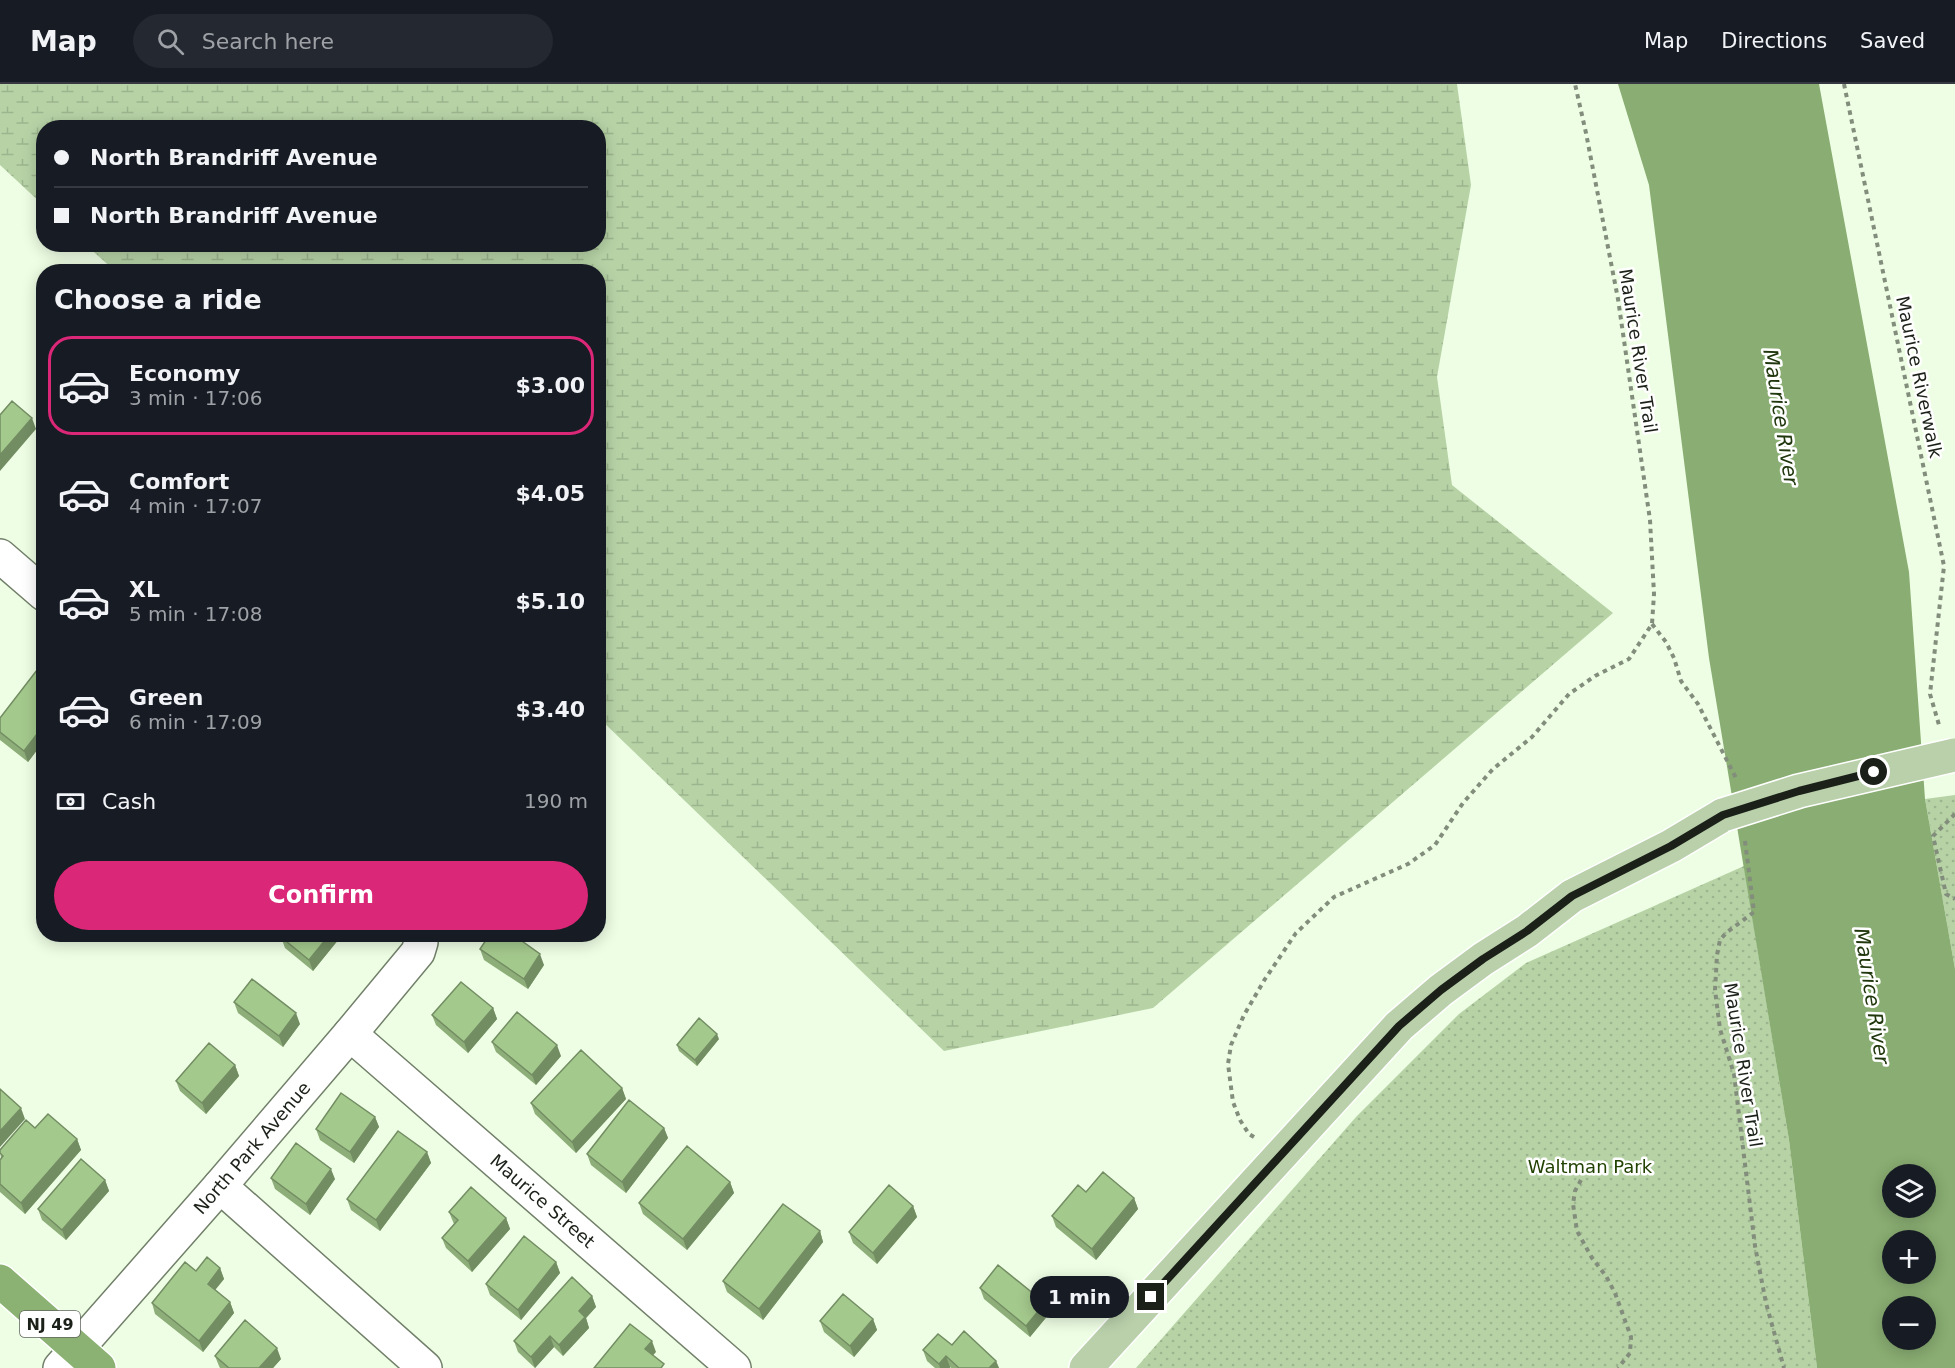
<!DOCTYPE html>
<html lang="en">
<head>
<meta charset="utf-8">
<style>
	body { margin:0; font-family:"DejaVu Sans",sans-serif; background:#242831; color:#f1f3f6; height:100vh; display:flex; flex-direction:column; font-size:22px; white-space:nowrap }
	* { box-sizing:border-box; margin:0 }
	p { font-size:20px; color:#9ea1a6 }
	.icon { flex:none; width:33px; height:33px; fill:none; stroke:currentColor; stroke-width:2; stroke-linecap:round; stroke-linejoin:round }
	.map { position:relative; flex:1; overflow:hidden }
	.drawer { position:absolute; left:36px; top:180px; width:570px; height:678px; display:flex; flex-direction:column; background:#171b24; border-radius:24px; box-shadow:0 3px 15px #0003 }
	.drawer>* { flex:none }
	.hud { position:absolute; left:36px; top:36px; width:570px; height:132px; border-radius:24px; box-shadow:0 3px 15px #0003; display:grid; align-content:center; height:132px; padding:0 18px; background:#171b24 }
	.fabs { position:absolute; left:1882px; top:1080px; display:grid; gap:12px }
	.fabs a { display:grid; place-items:center; width:54px; height:54px; border-radius:50%; background:#171b24; box-shadow:0 3px 15px #0003; font-size:30px }
	.end { position:absolute; width:27px; height:27px; margin:-14px; border:8px solid #1b2118; background:#fff; box-shadow:0 0 0 3px #fff }
	.from { border-radius:50% }
	.bubble { position:absolute; height:42px; border-radius:21px; background:#171b24; box-shadow:0 3px 15px #0003; font-size:20px; font-weight:700; line-height:42px; text-align:center }
	.hud b { display:flex; align-items:center; gap:21px; height:57px; font-size:22px }
	.hud b+b { border-top:2px solid #363941 }
	.hud i { width:15px; height:15px; background:#f1f3f6 }
	ul { padding:0; list-style:none }
	li { display:flex; align-items:center; gap:18px; height:99px; margin:0 12px 9px; padding:0 6px; border:3px solid transparent; border-radius:24px }
	li div { flex:1 }
	li b { display:block; font-size:22px }
	li em { font-style:normal; font-weight:700 }
	li.active { border-color:#db2777 }
	li>.icon { width:54px; height:54px; stroke-width:1.5 }
	h2 { padding:0 18px; font-size:27px; line-height:72px }
	.pay { display:flex; align-items:center; gap:15px; height:66px; padding:0 18px; font-size:22px }
	.pay p { margin-inline-start:auto }
	.cta { display:flex; gap:12px; margin-top:auto; padding:12px 18px }
	.cta a { flex:1; height:69px; border-radius:36px; background:#db2777; color:#fff; font-size:24px; font-weight:700; line-height:69px; text-align:center }
	header { display:flex; align-items:center; gap:36px; box-sizing:border-box; height:84px; padding:0 30px; background:#171b24; border-bottom:2px solid #363941 }
	header strong { font-size:28px }
	nav { display:flex; gap:33px; margin-inline-start:auto; font-size:21px }
	.search { width:420px; height:54px; background:#242831; display:flex; align-items:center; gap:15px; box-sizing:border-box; padding:0 21px; border-radius:33px; color:#9ea1a6; font-size:22px }
	.map>svg:first-child { display:block }
	.grass { fill:url(#grass-dots) }
	.wetland { fill:url(#wetland-marsh) }
	.water { fill:#89ad72; fill-rule:evenodd }
	.lines { fill:none; stroke-linecap:round; stroke-linejoin:round }
	.minor-casing { stroke:#72806a; stroke-width:36 }
	.major-casing { stroke:#fff; stroke-width:36 }
	.highway-casing { stroke:#fff; stroke-width:36 }
	.path { stroke:#828d7c; stroke-width:4; stroke-dasharray:4.5 4.5; stroke-linecap:butt }
	.minor { stroke:#fff; stroke-width:33 }
	.major { stroke:#b9d0ab; stroke-width:33 }
	.highway { stroke:#8bb173; stroke-width:33 }
	.major-bridge-casing { stroke:#fff; stroke-width:36; stroke-linecap:butt }
	.major-bridge { stroke:#b9d0ab; stroke-width:33 }
	.wall { fill:#8dad79 }
	.shaded-wall { fill:#738d63 }
	.building { fill:#a4c98d; stroke:#738d63; stroke-width:1.5 }
	.route { stroke:#1b2118; stroke-width:8 }
	.labels { text-anchor:middle; stroke-width:5; stroke-linejoin:round; paint-order:stroke }
	.shield { fill:#fff; stroke:#5f645d; stroke-width:1.5 }
	.shield-label { font-size:16px; font-weight:bold; fill:#1b2118 }
	.street-label { font-size:18px; fill:#1b2118; stroke:#fff }
	.park-label { font-size:18px; fill:#224201; stroke:#fff }
	.water-label { font-size:20px; font-style:italic; fill:#20370d; stroke:#fff }
</style>
</head>
<body>
<header>
<strong>Map</strong>
<div class="search"><svg class="icon" aria-label="search" viewBox="0 0 24 24"><circle cx="10" cy="10" r="6"/><path d="M15 15l6 6"/></svg>Search here</div>
<nav><a>Map</a><a>Directions</a><a>Saved</a></nav>
</header>
<div class="map">
<svg width="1955" height="1284" viewBox="0 0 1955 1284">
	<defs>
		<pattern id="grass-dots" width="8" height="8" patternUnits="userSpaceOnUse" patternTransform="scale(1.5)"><rect width="8" height="8" fill="#b7d3a6"/><path d="M2 2h.1M6 6h.1" fill="none" stroke="#9db58e" stroke-width="1.8" stroke-linecap="round"/></pattern>
		<pattern id="wetland-marsh" width="20" height="14" patternUnits="userSpaceOnUse" patternTransform="scale(1.5)"><rect width="20" height="14" fill="#b7d3a6"/><path d="M1 5h8M5 5V1M11 12h8M15 12V8" fill="none" stroke="#9db58e"/></pattern>
	</defs>
	<rect width="100%" height="100%" fill="#eefee4"/>
	<path class="grass" d="M1955,711V885L1925,715Z
		M1744,782L1789,1056L1817,1284H1136L1356,1033L1459,930L1526,879Z"/>
	<path class="wetland" d="M0,0H1457L1471,101L1437,293L1452,401L1613,529L1153,924L944,967L599,634L598,188L115,187L86,161L598,160V44H44L43,121L0,81Z"/>
	<path class="water" d="M1618,0H1819L1909,488L1925,715L1955,885V1284H1817L1789,1056L1709,574L1649,101ZM1893,1090H1926V1124H1893ZM1893,1156H1926V1190H1893ZM1893,1222H1926V1256H1893Z"/>
	<g class="lines">
		<g class="minor-casing">
			<g id="minor">
				<path d="M0,472L44,510"/>
				<path id="s1" d="M350,950L734,1284"/>
				<path d="M220,1102L425,1284"/>
				<path id="s2" d="M60,1284L220,1102L350,950L418,868L421,858L419,850"/>
			</g>
		</g>
		<g class="major-casing">
			<path id="major" d="M1086,1284L1399,942L1441,906L1483,875L1527,847L1572,812L1671,762L1723,731"/>
		</g>
		<g class="highway-casing">
			<path id="highway" d="M0,1197L99,1284"/>
		</g>
		<path class="path" d="M1844,0L1944,482L1930,610L1939,641
			M1652,540L1666,558L1674,574L1681,597L1698,620L1736,694
			M1955,730L1933,752L1946,810L1955,815
			M1745,757L1754,828L1726,849L1720,856L1717,871L1715,906L1720,945L1734,990L1755,1162L1766,1219L1784,1284
			M1254,1053L1249,1050L1240,1036L1233,1018L1228,980L1231,961L1244,931L1265,895L1296,849L1334,813L1408,780L1435,761L1463,719L1493,685L1532,653L1569,610L1595,592L1629,575L1652,540L1654,510L1650,436L1618,215L1586,49L1575,0
			M1581,1096L1575,1107L1573,1120L1577,1147L1592,1174L1606,1192L1615,1209L1631,1253L1630,1269L1618,1284"/>
		<use href="#minor" class="minor"/>
		<use href="#major" class="major"/>
		<use href="#highway" class="highway"/>
		<g class="major-bridge-casing">
			<path id="major-bridge" d="M1723,731L1799,707L1954,671"/>
		</g>
		<use href="#major-bridge" class="major-bridge"/>
	</g>
	<path class="wall" d="M44,577V657L28,678L0,656V634Z
		M343,850L313,887L285,864L281,853Z
		M480,865L544,881L528,905L484,876Z
		M234,918L300,940L283,963L238,929Z
		M493,924L497,935L468,969L436,941L432,931Z
		M719,955L697,982L679,967L677,961Z
		M492,958L561,972L536,1001L496,968Z
		M235,981L239,992L206,1030L180,1007L176,997Z
		M622,1004L626,1015L576,1069L535,1030L531,1019Z
		M375,1033L379,1043L354,1079L320,1056L316,1045Z
		M35,1044L77,1055L81,1066L25,1130L0,1108V1076L1,1075L0,1066Z
		M664,1044L668,1054L626,1109L591,1081L587,1070Z
		M427,1068L431,1079L380,1147L351,1126L347,1115Z
		M271,1094L335,1095L310,1131L275,1105Z
		M105,1096L109,1107L66,1156L42,1136L38,1125Z
		M730,1098L734,1109L687,1166L643,1130L639,1119Z
		M1086,1108L1134,1114L1138,1125L1096,1176L1056,1143L1052,1132Z
		M913,1122L917,1133L877,1180L853,1159L849,1148Z
		M449,1128L506,1134L510,1145L472,1188L446,1164L442,1154L454,1140Z
		M820,1147L823,1158L763,1236L727,1208L723,1197Z
		M556,1178L560,1189L521,1236L490,1211L486,1200Z
		M220,1184L224,1195L215,1206L230,1218L234,1229L203,1268L155,1230L152,1219L196,1187Z
		M980,1204L1049,1230L1030,1253L984,1215Z
		M592,1212L596,1223L586,1234L589,1244L563,1272L554,1263L535,1284L518,1268L514,1257Z
		M873,1235L877,1246L854,1273L824,1248L820,1237Z
		M952,1261L996,1277L999,1284H951L950,1283V1284H935L927,1277L923,1266Z
		M215,1272L281,1275L273,1284H220L219,1282Z"/>
	<path class="shaded-wall" d="M32,334L36,345L0,387V371Z
		M44,641V657L28,678L24,667Z
		M330,850H343L313,887L309,876Z
		M540,870L544,881L528,905L524,895Z
		M493,924L497,935L468,969L464,958Z
		M296,929L300,940L283,963L279,952Z
		M717,950L719,955L697,982L695,976Z
		M557,961L561,972L536,1001L532,991Z
		M235,981L239,992L206,1030L202,1019Z
		M622,1004L626,1015L576,1069L572,1058Z
		M21,1024L25,1035L0,1063V1047Z
		M375,1033L379,1043L354,1079L350,1068Z
		M664,1044L668,1054L626,1109L622,1098Z
		M77,1055L81,1066L25,1130L21,1119Z
		M427,1068L431,1079L380,1147L376,1136Z
		M331,1085L335,1095L310,1131L306,1120Z
		M105,1096L109,1107L66,1156L62,1146Z
		M730,1098L734,1109L687,1166L683,1155Z
		M1134,1114L1138,1125L1096,1176L1092,1165Z
		M913,1122L917,1133L877,1180L873,1169Z
		M506,1134L510,1145L472,1188L468,1177Z
		M820,1147L823,1158L763,1236L759,1225Z
		M556,1178L560,1189L521,1236L518,1226Z
		M220,1184L224,1195L211,1211L208,1200Z
		M592,1212L596,1223L586,1234L589,1244L563,1272L559,1261L579,1227Z
		M230,1218L234,1229L203,1268L199,1257Z
		M1045,1219L1049,1230L1030,1253L1026,1242Z
		M873,1235L877,1246L854,1273L850,1262Z
		M550,1252L554,1263L535,1284L531,1273Z
		M652,1257L656,1268L649,1276L645,1265Z
		M277,1264L281,1275L273,1284H259Z
		M946,1272L950,1283V1284H940L939,1280Z
		M996,1277L999,1284H989Z"/>
	<path class="building" d="M12,317L32,334L0,371V331Z
		M44,577V641L24,667L0,648V634Z
		M283,850H330L309,876L281,853Z
		M490,850H512L540,870L524,895L480,865Z
		M252,895L296,929L279,952L234,918Z
		M461,898L493,924L464,958L432,931Z
		M517,928L557,961L532,991L492,958Z
		M699,934L717,950L695,976L677,961Z
		M209,959L235,981L202,1019L176,997Z
		M581,966L622,1004L572,1058L531,1019Z
		M0,1005L21,1024L0,1047Z
		M341,1009L375,1033L350,1068L316,1045Z
		M629,1016L664,1044L622,1098L587,1070Z
		M48,1030L77,1055L21,1119L0,1100V1076L3,1072L0,1069V1066L26,1036L35,1044Z
		M398,1047L427,1068L376,1136L347,1115Z
		M296,1059L331,1085L306,1120L271,1094Z
		M687,1062L730,1098L683,1155L639,1119Z
		M81,1075L105,1096L62,1146L38,1125Z
		M1103,1088L1134,1114L1092,1165L1052,1132L1078,1101L1086,1108Z
		M889,1101L913,1122L873,1169L849,1148Z
		M471,1103L506,1134L468,1177L442,1154L458,1136L449,1128Z
		M783,1120L820,1147L759,1225L723,1197Z
		M524,1152L556,1178L518,1226L486,1200Z
		M207,1173L220,1184L208,1200L230,1218L199,1257L152,1219L185,1178L196,1187Z
		M998,1181L1045,1219L1026,1242L980,1204Z
		M572,1193L592,1212L579,1227L585,1233L559,1261L550,1252L531,1273L514,1257Z
		M843,1210L873,1235L850,1262L820,1237Z
		M245,1236L277,1264L259,1284H229L215,1272Z
		M630,1240L652,1257L645,1265L664,1280L661,1284H594Z
		M964,1247L996,1277L989,1284H959L946,1272L939,1280L923,1266L938,1250L952,1261Z"/>
	<g class="lines">
		<path class="route" d="M1151,1213L1399,942L1441,906L1483,875L1527,847L1572,812L1671,762L1723,731L1799,707L1874,688"/>
	</g>
	<g class="labels">
		<rect class="shield" x="20" y="1227" width="60" height="26" rx="4.5"/>
		<g class="shield-label">
			<text x="50" y="1246">NJ 49</text>
		</g>
		<g class="street-label">
			<text transform="translate(1638 267) rotate(81)" y="6">Maurice River Trail</text>
			<text transform="translate(1919 293) rotate(78)" y="6">Maurice Riverwalk</text>
			<text transform="translate(1743 981) rotate(81)" y="6">Maurice River Trail</text>
			<text dy="6" stroke="none"><textPath href="#s2" startOffset="292">North Park Avenue</textPath></text>
			<text dy="6" stroke="none"><textPath href="#s1" startOffset="255">Maurice Street</textPath></text>
		</g>
		<g class="park-label">
			<text x="1590" y="1089">Waltman Park</text>
		</g>
		<g class="water-label">
			<text transform="translate(1781 333) rotate(81)" y="7">Maurice River</text>
			<text transform="translate(1872 912) rotate(81)" y="7">Maurice River</text>
		</g>
	</g>
</svg>
<div class="fabs">
<a><svg class="icon" aria-label="layers" viewBox="0 0 24 24"><path d="M12 4l9 5-9 5-9-5zM3 14l9 5 9-5"/></svg></a>
<a>+</a>
<a>−</a>
</div>
<i class="end from" style="left:1874px;top:688px"></i>
<i class="end" style="left:1151px;top:1213px"></i>
<div class="bubble" style="left:1030px;top:1192px;width:99px">1 min</div>
<div class="hud">
<b><i class="from"></i>North Brandriff Avenue</b>
<b><i></i>North Brandriff Avenue</b>
</div>
<section class="drawer">
<h2>Choose a ride</h2>
<ul>
<li class="active"><svg class="icon" aria-label="car" viewBox="0 0 24 24"><path d="M5 17H2v-5l4-1 3-4h7l3 4 3 1v5h-3M9 17h6M6 11h13"/><circle cx="7" cy="17" r="2"/><circle cx="17" cy="17" r="2"/></svg><div><b>Economy</b><p>3 min · 17:06</p></div><em>$3.00</em></li>
<li><svg class="icon" aria-label="car" viewBox="0 0 24 24"><path d="M5 17H2v-5l4-1 3-4h7l3 4 3 1v5h-3M9 17h6M6 11h13"/><circle cx="7" cy="17" r="2"/><circle cx="17" cy="17" r="2"/></svg><div><b>Comfort</b><p>4 min · 17:07</p></div><em>$4.05</em></li>
<li><svg class="icon" aria-label="car" viewBox="0 0 24 24"><path d="M5 17H2v-5l4-1 3-4h7l3 4 3 1v5h-3M9 17h6M6 11h13"/><circle cx="7" cy="17" r="2"/><circle cx="17" cy="17" r="2"/></svg><div><b>XL</b><p>5 min · 17:08</p></div><em>$5.10</em></li>
<li><svg class="icon" aria-label="car" viewBox="0 0 24 24"><path d="M5 17H2v-5l4-1 3-4h7l3 4 3 1v5h-3M9 17h6M6 11h13"/><circle cx="7" cy="17" r="2"/><circle cx="17" cy="17" r="2"/></svg><div><b>Green</b><p>6 min · 17:09</p></div><em>$3.40</em></li>
</ul>
<div class="pay"><svg class="icon" aria-label="cash" viewBox="0 0 24 24"><path d="M3 7h18v10H3z"/><circle cx="12" cy="12" r="2"/></svg>Cash<p>190 m</p></div>
<div class="cta"><a>Confirm</a></div>
</section>
</div>
</body>
</html>
